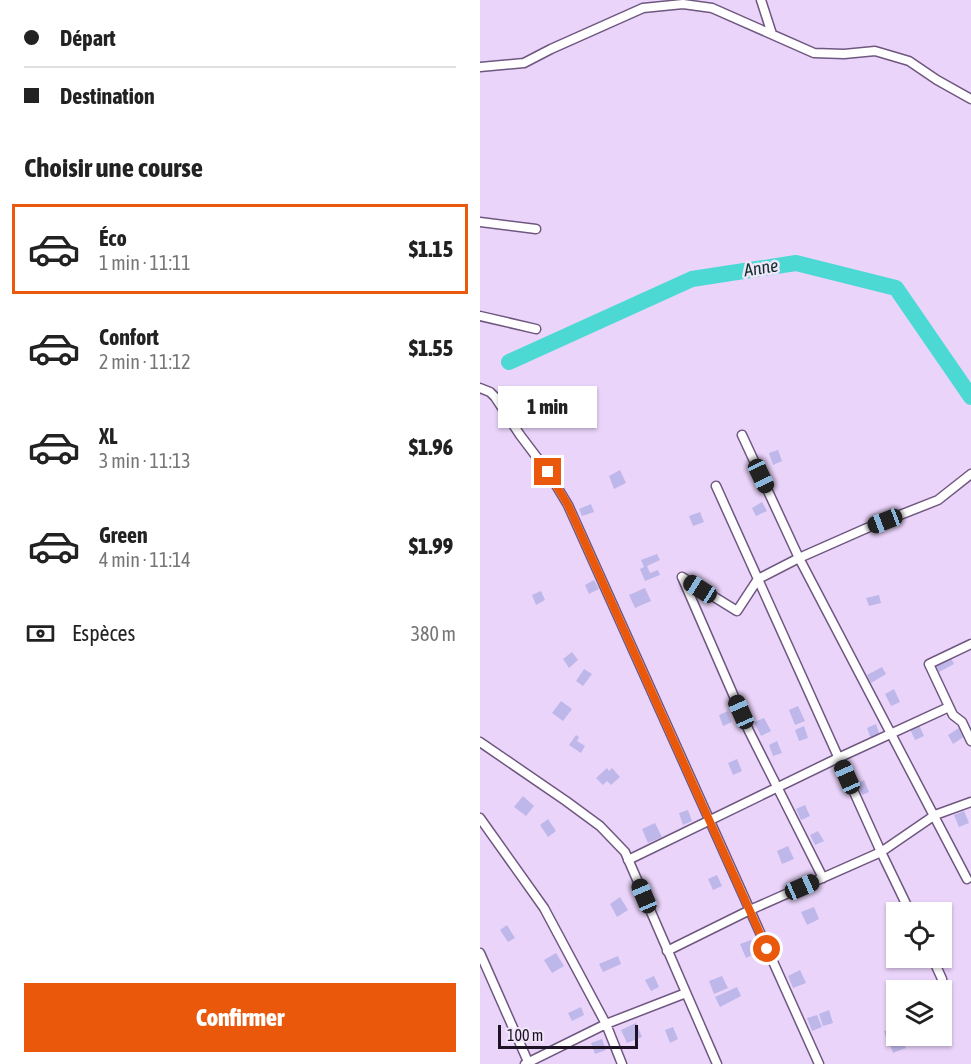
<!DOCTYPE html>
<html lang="fr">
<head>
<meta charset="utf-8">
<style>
	body { margin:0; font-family:"Asap Condensed",sans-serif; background:#f6f6f6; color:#222; height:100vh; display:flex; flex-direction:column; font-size:22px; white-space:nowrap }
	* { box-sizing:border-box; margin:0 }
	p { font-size:20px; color:#767676 }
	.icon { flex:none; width:33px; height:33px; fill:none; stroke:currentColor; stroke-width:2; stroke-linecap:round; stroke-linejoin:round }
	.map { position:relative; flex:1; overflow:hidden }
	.side { display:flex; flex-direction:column; background:#fff; width:480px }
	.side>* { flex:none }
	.hud { display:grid; align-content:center; height:132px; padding:0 24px; background:#fff }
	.controls { position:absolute; left:406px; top:902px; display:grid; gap:12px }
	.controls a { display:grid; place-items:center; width:66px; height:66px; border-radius:0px; background:#fff; box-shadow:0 2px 4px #0004; font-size:30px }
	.scale { position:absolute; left:18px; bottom:15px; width:140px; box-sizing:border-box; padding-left:6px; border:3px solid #1d1324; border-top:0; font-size:16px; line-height:21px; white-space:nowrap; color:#1d1324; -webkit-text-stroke:4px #f1e6f9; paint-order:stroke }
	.end { position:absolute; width:27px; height:27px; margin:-14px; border:8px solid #ea580c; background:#fff; box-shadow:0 0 0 3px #fff }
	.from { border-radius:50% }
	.bubble { position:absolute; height:42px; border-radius:0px; background:#fff; box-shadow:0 2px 4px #0004; font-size:20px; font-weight:800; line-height:42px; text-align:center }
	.car { position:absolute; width:18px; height:36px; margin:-18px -9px; border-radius:8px; box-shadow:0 0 4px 2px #0007; background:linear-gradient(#222 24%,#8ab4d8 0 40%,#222 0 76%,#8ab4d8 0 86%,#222 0) }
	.hud b { display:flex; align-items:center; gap:21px; height:57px; font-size:22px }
	.hud b+b { border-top:2px solid #e0e0e0 }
	.hud i { width:15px; height:15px; background:#222 }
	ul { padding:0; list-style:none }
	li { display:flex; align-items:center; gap:18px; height:90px; margin:0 12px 9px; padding:0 12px; border:3px solid transparent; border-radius:0px }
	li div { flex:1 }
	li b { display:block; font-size:22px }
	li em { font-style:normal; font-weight:800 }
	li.on { border-color:#ea580c }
	li>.icon { width:54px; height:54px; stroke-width:1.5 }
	h2 { padding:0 24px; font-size:27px; line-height:72px }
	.pay { display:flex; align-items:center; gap:15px; height:66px; padding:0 24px; font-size:22px }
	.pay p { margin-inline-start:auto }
	.primary-button { display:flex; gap:12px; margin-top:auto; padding:12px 24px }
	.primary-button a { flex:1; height:69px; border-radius:0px; background:#ea580c; color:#fff; font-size:24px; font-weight:800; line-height:69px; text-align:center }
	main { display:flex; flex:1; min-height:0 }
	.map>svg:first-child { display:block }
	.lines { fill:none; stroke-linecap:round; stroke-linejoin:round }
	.river { stroke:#4cd9d4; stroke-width:16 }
	.building { fill:#beb7e9 }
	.minor-casing { stroke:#6f5780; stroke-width:11 }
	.minor { stroke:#fff; stroke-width:8 }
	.route { stroke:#ea580c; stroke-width:8 }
	.labels { text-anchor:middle; stroke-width:5; stroke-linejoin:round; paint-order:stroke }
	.water-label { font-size:18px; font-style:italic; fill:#102f2d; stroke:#f1e6f9 }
</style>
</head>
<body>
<main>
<section class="side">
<div class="hud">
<b><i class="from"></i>Départ</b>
<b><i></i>Destination</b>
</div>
<h2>Choisir une course</h2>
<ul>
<li class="on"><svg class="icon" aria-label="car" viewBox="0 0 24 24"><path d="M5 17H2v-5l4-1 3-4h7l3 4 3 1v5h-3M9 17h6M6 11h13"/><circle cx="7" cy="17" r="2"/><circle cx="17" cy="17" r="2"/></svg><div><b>Éco</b><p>1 min · 11:11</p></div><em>$1.15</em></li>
<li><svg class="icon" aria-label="car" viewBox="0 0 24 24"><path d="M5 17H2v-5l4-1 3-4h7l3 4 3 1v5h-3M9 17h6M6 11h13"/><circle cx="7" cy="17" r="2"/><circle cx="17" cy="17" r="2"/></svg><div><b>Confort</b><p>2 min · 11:12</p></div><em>$1.55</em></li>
<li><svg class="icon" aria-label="car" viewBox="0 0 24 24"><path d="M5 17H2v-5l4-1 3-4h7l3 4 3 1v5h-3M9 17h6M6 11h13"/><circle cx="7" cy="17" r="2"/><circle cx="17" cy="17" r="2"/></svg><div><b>XL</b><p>3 min · 11:13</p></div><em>$1.96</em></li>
<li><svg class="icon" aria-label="car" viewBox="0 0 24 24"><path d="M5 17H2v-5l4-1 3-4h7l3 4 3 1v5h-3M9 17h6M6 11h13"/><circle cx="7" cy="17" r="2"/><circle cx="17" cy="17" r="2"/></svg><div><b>Green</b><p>4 min · 11:14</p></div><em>$1.99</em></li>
</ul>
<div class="pay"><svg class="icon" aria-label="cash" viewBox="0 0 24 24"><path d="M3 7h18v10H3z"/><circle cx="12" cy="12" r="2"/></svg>Espèces<p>380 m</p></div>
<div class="primary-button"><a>Confirmer</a></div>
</section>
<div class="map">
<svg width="491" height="1064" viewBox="0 0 491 1064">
	<rect width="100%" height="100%" fill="#ead4fa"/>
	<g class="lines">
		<path class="river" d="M29,362L212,279L316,263L416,288L491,397"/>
	</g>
	<path class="building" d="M298,450L302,461L293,465L289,453Z
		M140,470L146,483L134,489L129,476Z
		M282,502L287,511L276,516L272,508Z
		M111,504L114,512L102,516L99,509Z
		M220,512L224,522L213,526L209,516Z
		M177,554L180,560L167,566L170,573L178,570L180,575L165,581L160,569L164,567L161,560Z
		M114,580L119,589L109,594L105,585Z
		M165,588L171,601L155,608L149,595Z
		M61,591L65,600L56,605L52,595Z
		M399,595L401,603L389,606L386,598Z
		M92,652L98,660L89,668L83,659Z
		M471,658L474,664L459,672L456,666Z
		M402,667L406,674L391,683L387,675Z
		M104,669L112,674L103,686L96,681Z
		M414,689L420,702L411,706L405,694Z
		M81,701L92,709L83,721L72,713Z
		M318,706L325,721L315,725L309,710Z
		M248,711L252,722L243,726L239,715Z
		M284,718L291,731L281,736L274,722Z
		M396,724L400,736L391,739L387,728Z
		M439,725L444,736L435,740L430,729Z
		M324,726L328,738L319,741L315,730Z
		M479,728L485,736L473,744L468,735Z
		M96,735L99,737L97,741L105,746L101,753L89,745Z
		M297,741L302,753L293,756L289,745Z
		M257,759L262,771L253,775L248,763Z
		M127,768L129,771L132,768L140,777L131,785L127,781L123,785L116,778Z
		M384,780L389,792L382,795L377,784Z
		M43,796L54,806L46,816L34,807Z
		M325,805L330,816L321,820L316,809Z
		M208,810L212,821L203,825L199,813Z
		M484,811L489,823L479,827L474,815Z
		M68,819L76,831L68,837L60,825Z
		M175,823L182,837L168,843L162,829Z
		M338,831L344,841L335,845L330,835Z
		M308,846L314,859L302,864L297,851Z
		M237,875L242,886L233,890L228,879Z
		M140,897L148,910L137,917L130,904Z
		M334,907L339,919L327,925L321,912Z
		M27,925L35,938L28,942L20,930Z
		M271,940L276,953L266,958L260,944Z
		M76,953L84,966L72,973L64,960Z
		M138,956L141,964L123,972L119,964Z
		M320,970L326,983L313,988L308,976Z
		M174,976L179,987L171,991L165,980Z
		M242,976L248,988L234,994L229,981Z
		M257,987L261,996L240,1007L235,997Z
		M101,1007L104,1015L92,1021L88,1013Z
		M349,1010L353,1023L343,1026L339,1014Z
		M337,1015L342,1027L332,1031L327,1018Z
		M156,1023L162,1037L147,1043L141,1030Z
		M193,1027L198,1039L190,1043L185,1030Z
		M417,1027V1035L406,1038L404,1031Z
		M421,1036L426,1048L413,1053L409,1041Z
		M122,1039L126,1050L115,1054L111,1043Z"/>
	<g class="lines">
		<g class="minor-casing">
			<path id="minor" d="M281,0L292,34
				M0,67L44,63L71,49L163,8L203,4L232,8L334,53L364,54L395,51L429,61L457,80L491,99
				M0,222L56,229
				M0,316L56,329
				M0,388L10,392L15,397L40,435L68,472L88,505L339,1064
				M262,435L319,558L487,879
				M236,486L401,852L430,912
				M202,577L257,611L278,579L319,558L387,528L458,500L491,474
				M202,577L269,731L343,878
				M491,644L449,664L473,715L482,722L491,741
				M0,742L86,801L120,826L145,852L237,1064
				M0,818L64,908L126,1024L142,1064
				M148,860L358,758L469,707
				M187,951L270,910L401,852L455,815L491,802
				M0,953L49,1064
				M452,957L462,979
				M45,1064L126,1024L206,993"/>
		</g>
		<use href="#minor" class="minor"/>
	</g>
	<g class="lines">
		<path class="route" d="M68,472L88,505L287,949"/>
	</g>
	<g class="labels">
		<g class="water-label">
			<text transform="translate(281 268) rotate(-9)" y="6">Anne</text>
		</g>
	</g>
</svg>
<div class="controls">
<a><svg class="icon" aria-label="locate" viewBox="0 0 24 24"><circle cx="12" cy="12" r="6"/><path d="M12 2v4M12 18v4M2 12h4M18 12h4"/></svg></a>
<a><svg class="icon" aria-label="layers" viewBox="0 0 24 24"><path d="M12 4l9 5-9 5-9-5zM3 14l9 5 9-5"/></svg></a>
</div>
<div class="scale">100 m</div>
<i class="end from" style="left:287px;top:949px"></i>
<i class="end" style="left:68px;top:472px"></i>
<div class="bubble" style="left:18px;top:386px;width:99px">1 min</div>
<i class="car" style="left:281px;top:476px;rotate:155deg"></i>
<i class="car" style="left:405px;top:521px;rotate:249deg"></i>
<i class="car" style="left:220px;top:589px;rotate:302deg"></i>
<i class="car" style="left:261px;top:712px;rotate:336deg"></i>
<i class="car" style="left:367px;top:777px;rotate:336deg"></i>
<i class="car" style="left:322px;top:887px;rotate:66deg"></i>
<i class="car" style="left:164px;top:896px;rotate:337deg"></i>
</div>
</main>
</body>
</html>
